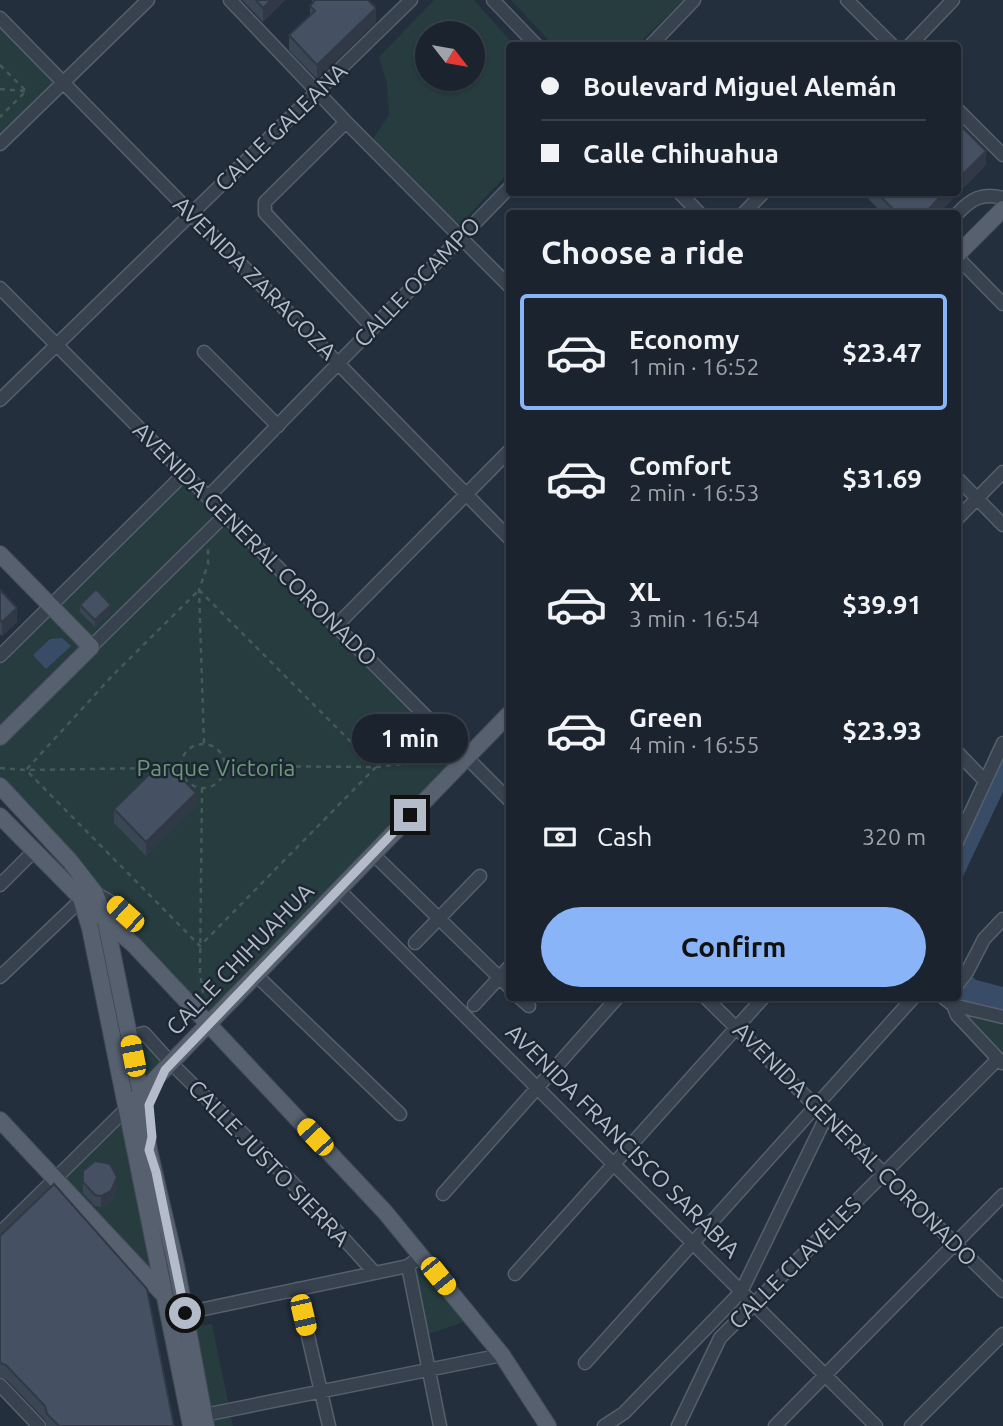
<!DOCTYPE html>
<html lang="en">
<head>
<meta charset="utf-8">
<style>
	body { margin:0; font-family:Ubuntu,sans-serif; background:#282f3a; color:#f1f3f6; height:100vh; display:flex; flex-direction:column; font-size:26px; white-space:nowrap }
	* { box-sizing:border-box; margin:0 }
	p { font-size:23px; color:#a0a4aa }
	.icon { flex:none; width:38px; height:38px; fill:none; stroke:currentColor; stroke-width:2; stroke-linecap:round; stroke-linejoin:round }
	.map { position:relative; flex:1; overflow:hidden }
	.details { position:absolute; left:506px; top:210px; width:455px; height:791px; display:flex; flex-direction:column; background:#1b232e; border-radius:7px; box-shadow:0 2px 5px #0004,0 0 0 2px #39404a }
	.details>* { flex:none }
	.hud { position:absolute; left:506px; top:42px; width:455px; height:154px; border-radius:7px; box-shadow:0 2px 5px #0004,0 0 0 2px #39404a; display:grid; align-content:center; height:154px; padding:0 35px; background:#1b232e }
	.needle { width:46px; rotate:121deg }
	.controls { position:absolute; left:415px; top:21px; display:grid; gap:14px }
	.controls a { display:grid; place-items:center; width:70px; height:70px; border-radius:50%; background:#1b232e; box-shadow:0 2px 5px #0004,0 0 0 2px #39404a; font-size:35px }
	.end { position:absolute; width:32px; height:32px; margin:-16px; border:9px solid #b4bcc9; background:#111; box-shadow:0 0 0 4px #111 }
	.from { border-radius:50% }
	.bubble { position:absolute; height:49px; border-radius:24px; background:#1b232e; box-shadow:0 2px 5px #0004,0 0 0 2px #39404a; font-size:23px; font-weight:700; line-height:49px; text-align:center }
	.car { position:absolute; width:21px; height:42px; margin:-21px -10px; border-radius:9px; box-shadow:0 0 5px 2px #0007; background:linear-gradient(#f5c518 24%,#345 0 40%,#f5c518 0 76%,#345 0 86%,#f5c518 0) }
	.hud b { display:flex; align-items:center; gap:24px; height:66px; font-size:26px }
	.hud b+b { border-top:2px solid #39404a }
	.hud i { width:18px; height:18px; background:#f1f3f6 }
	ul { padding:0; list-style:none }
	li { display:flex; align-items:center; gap:21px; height:116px; margin:0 14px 10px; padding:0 21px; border:4px solid transparent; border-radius:7px }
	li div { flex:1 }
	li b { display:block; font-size:26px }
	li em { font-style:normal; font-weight:700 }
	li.active { border-color:#8ab4f8 }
	li>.icon { width:63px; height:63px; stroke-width:1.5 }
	h2 { padding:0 35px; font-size:32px; line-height:84px }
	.pay { display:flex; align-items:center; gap:18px; height:77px; padding:0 35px; font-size:26px }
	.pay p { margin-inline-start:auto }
	.cta { display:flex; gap:14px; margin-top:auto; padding:14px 35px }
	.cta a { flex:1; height:80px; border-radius:42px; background:#8ab4f8; color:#111; font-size:28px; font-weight:700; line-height:80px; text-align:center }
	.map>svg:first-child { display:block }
	.green { fill:#263c3f; fill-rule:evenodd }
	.water { fill:#394c67 }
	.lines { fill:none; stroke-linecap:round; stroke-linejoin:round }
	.minor-casing { stroke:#565f6c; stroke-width:15 }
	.major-casing { stroke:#414a57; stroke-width:18 }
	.path { stroke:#44595c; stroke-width:2.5; stroke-dasharray:5 5; stroke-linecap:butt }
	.minor { stroke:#38414e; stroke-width:12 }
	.major { stroke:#56606e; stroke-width:16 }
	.wall { fill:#3b4654 }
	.shaded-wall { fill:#303945 }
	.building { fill:#455162; stroke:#303945; stroke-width:2 }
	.route { stroke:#b4bcc9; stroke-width:9 }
	.labels { text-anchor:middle; stroke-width:5; stroke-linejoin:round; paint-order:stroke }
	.street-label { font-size:23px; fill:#b4bcc9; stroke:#1d2633 }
	.park-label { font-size:23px; fill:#6b9a76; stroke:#1d2633 }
</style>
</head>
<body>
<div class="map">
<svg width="1003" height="1426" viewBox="0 0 1003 1426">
	<rect width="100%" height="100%" fill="#242f3e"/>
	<path class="green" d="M434,0H474L514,45L509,46V172L455,230L370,143L389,115L387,83L379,57ZM427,33H472V79H427Z
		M511,0H684L637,45L554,46Z
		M0,20L63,84L0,145Z
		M182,477L467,761L204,1028L60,857L0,799V658Z
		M953,1006L1003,1017V1063Z
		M144,1036L168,1064L138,1093L126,1039Z
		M125,1111L164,1295L57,1179Z
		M423,1255L475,1318L417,1338L401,1270Z
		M212,1324L233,1426H208L188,1328Z"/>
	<path class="water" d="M62,638L71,646L46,669L33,655L50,639Z
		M1003,751V792L957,889V850Z
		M957,963L976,980L1003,987V1013L978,1007L957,997Z"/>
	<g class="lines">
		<g class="minor-casing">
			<path id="minor" d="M230,0L346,122L509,286
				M493,0L537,46
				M847,0L893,46
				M0,18L509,538
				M650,46L694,0
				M909,46L953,0
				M957,109L1003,155
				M346,122L265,202V213L373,328
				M0,144L148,0
				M679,192L700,214
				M743,214L764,192
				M957,214C971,199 982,192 1003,198
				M957,257L1003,304
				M0,288L509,800
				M204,352L278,426
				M0,400L411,0
				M957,478L1003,525
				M208,497L509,188
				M957,519L1003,472
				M336,626L509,451
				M91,647L224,516
				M0,656L185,473
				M957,752L985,781
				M957,842L1003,743
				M373,854L509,987
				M0,885L34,851
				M338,889L876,1426
				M415,943L480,876
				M256,975L400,1114
				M0,977L82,899L95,893L113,903L125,914
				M957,985L967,972L984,939L1003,919
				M520,998L529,1006
				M706,998L1003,1291
				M944,998L953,1005L1003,1017
				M474,1005L509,967
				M953,1005L957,1015L1002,1063
				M129,1037L144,1033L172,1064L290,1180L375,1273
				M443,1194L617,998
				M0,1233L127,1108
				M408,1266L440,1426
				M515,1274L763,998
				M297,1289L329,1426
				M185,1313L408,1266L421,1256
				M585,1363L913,998
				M0,1385L39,1426
				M204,1415L502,1355
				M604,1426L624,1413L741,1292L826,1117
				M678,1426L720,1338L998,1059
				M775,1426L1003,1195
				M911,1426L1003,1334"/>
		</g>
		<g class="major-casing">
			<path id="major" d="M957,255L1003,209
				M0,554L91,647L0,737
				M0,786L70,861L95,893L106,922L141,1094L149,1150L176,1265L206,1426
				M0,816L82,899L135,946L385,1212L502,1355L548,1426
				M82,902L90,928L191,1426
				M127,1108L509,714
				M0,1120L164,1295"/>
		</g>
		<path class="path" d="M0,65L26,91L0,117
			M0,89L25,91
			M199,590L376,767L200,946L26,770L113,675Z
			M204,743L199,590L208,564V548
			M181 766a22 22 0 1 1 44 0a22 22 0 1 1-44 0Z
			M226,766L376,767L446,759
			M170,767H181
			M0,768L26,770L156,768
			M202,788L200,973L204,998"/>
		<use href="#minor" class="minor"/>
		<use href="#major" class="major"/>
	</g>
	<path class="wall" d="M242,0H285L263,22Z
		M312,0H368L376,22L317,79L289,50V35L310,15V6L312,4Z
		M986,165L938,214H883L862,192H957Z
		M0,590L17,622L2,636L0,634Z
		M80,605L111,612L95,627L80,612Z
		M196,807L146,856L114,823V809Z
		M83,1182L117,1187L111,1202L101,1207L95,1206L83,1193Z
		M0,1236L174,1426H47L45,1420L6,1379L0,1377Z"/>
	<path class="shaded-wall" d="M271,0H285L263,22V8Z
		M376,8V22L317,79V65Z
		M986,151V165L938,214H924L945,192H957V180Z
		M111,605V612L95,627V620Z
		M17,608V622L2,636V622Z
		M196,793V807L146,856V842Z
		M117,1177V1187L111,1202L101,1207V1196Z"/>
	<path class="building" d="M256,0H271L263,8Z
		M315,0H368L376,8L317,65L289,35L315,11L310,6Z
		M957,122L986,151L957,180Z
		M876,192H945L924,214H906L895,211Z
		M96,589L111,605L95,620L80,605Z
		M0,590L17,608L2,622L0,620Z
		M164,760L196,793L146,842L114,809Z
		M95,1161L110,1164L117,1177L111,1191L101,1196L95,1195L83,1182V1171Z
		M54,1184L147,1289L174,1426H59L47,1414L45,1406L6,1365L0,1363V1236Z"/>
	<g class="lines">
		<path class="route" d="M185,1313L156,1172L149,1150L152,1137L149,1105L165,1070L410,815"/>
	</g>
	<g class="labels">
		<g class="street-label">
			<text transform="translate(281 127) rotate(-44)" y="8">CALLE GALEANA</text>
			<text transform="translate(255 278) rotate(45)" y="8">AVENIDA ZARAGOZA</text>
			<text transform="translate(417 282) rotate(-46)" y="8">CALLE OCAMPO</text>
			<text transform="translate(255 544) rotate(45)" y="8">AVENIDA GENERAL CORONADO</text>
			<text transform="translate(240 959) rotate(-46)" y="8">CALLE CHIHUAHUA</text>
			<text transform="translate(623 1141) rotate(45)" y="8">AVENIDA FRANCISCO SARABIA</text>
			<text transform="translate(855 1144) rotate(45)" y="8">AVENIDA GENERAL CORONADO</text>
			<text transform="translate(269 1163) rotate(46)" y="8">CALLE JUSTO SIERRA</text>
			<text transform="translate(795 1263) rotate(-45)" y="8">CALLE CLAVELES</text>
		</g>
		<g class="park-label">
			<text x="216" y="776">Parque Victoria</text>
		</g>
	</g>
</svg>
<div class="controls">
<a><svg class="needle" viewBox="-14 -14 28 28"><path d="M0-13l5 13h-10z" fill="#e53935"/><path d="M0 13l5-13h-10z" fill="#a0a4aa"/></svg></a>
</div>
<i class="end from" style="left:185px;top:1313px"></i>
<i class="end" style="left:410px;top:815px"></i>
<div class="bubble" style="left:352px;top:714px;width:116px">1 min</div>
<i class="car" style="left:125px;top:914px;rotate:312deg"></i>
<i class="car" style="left:133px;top:1056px;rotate:349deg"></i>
<i class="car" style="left:315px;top:1137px;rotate:317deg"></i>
<i class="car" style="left:438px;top:1276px;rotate:141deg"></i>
<i class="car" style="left:303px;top:1315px;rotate:167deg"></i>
<div class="hud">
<b><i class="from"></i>Boulevard Miguel Alemán</b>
<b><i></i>Calle Chihuahua</b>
</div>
<section class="details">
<h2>Choose a ride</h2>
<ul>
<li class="active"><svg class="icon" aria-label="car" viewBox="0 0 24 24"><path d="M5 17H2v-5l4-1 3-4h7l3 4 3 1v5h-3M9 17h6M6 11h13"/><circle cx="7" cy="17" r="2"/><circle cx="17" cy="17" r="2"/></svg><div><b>Economy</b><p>1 min · 16:52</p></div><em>$23.47</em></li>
<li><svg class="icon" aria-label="car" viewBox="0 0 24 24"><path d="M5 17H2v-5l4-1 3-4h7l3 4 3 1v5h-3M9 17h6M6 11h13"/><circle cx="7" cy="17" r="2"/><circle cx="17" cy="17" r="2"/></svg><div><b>Comfort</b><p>2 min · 16:53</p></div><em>$31.69</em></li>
<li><svg class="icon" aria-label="car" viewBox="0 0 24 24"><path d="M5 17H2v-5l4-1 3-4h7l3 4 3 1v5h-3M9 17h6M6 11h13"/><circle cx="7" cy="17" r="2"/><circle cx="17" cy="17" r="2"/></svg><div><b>XL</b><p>3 min · 16:54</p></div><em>$39.91</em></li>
<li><svg class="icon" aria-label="car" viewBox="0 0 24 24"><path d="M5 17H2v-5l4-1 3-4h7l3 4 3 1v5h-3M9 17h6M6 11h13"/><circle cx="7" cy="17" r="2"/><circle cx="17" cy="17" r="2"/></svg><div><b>Green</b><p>4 min · 16:55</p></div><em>$23.93</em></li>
</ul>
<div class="pay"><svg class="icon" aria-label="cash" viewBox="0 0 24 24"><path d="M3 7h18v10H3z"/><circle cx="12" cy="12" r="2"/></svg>Cash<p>320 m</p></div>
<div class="cta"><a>Confirm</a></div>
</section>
</div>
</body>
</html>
